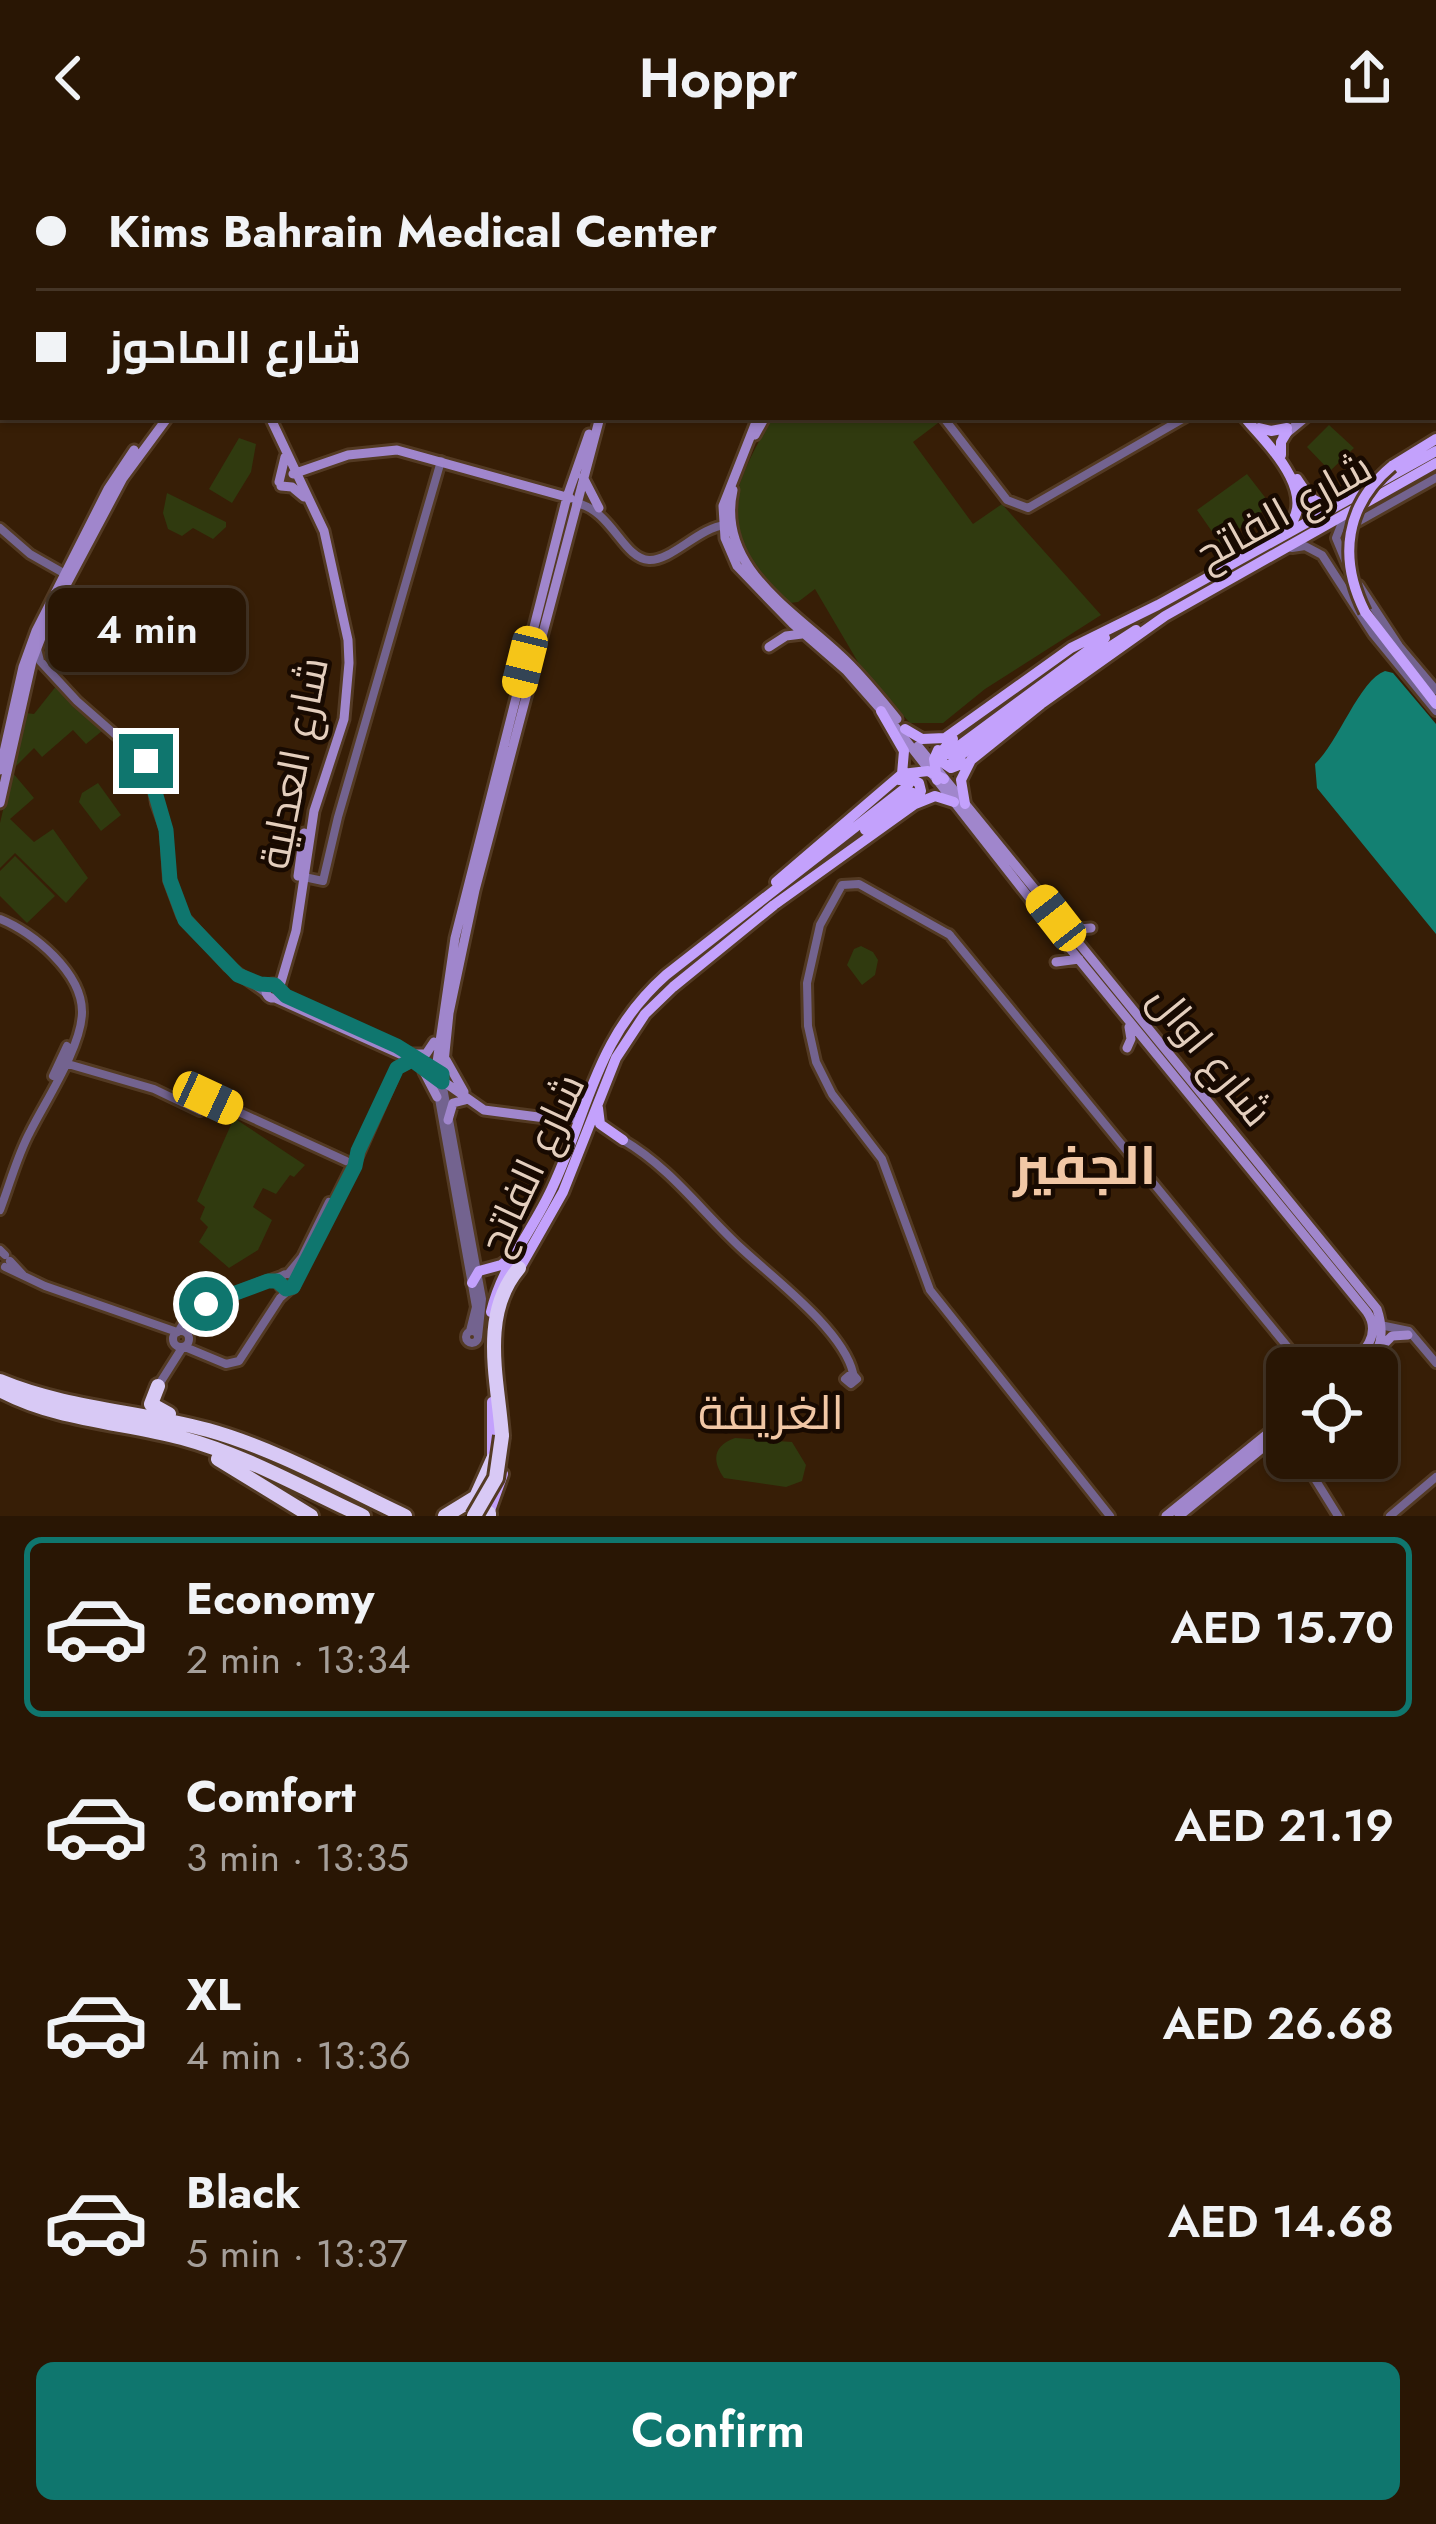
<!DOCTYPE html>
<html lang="en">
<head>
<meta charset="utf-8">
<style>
	body { margin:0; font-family:Jost,Cairo,sans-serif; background:#311f0e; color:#f1f3f6; height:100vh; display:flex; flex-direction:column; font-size:45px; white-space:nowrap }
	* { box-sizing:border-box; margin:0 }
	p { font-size:39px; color:#a59f9a }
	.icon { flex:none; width:66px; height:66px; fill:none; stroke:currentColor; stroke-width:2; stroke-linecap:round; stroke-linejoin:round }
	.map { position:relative; height:1360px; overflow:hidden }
	.drawer { display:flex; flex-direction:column; background:#291604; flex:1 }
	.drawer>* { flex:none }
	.guide { position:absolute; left:0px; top:0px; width:1437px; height:264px; box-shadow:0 3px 9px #0004,0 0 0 3px #453526; display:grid; align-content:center; height:264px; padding:0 36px; background:#291604 }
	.controls { position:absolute; left:1266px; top:1191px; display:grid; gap:24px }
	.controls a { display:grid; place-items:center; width:132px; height:132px; border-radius:18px; background:#291604; box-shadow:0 3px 9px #0004,0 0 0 3px #453526; font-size:60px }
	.end { position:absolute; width:54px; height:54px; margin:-27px; border:15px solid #0f766e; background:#fff; box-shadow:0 0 0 6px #fff }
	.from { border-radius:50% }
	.bubble { position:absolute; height:84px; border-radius:18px; background:#291604; box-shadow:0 3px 9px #0004,0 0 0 3px #453526; font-size:39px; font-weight:600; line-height:84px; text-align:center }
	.car { position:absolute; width:36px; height:72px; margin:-36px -18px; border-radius:15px; box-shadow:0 0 9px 3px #0007; background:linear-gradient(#f5c518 24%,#345 0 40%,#f5c518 0 76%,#345 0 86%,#f5c518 0) }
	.guide b { display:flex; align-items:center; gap:42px; height:114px; font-size:45px }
	.guide b+b { border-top:3px solid #453526 }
	.guide i { width:30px; height:30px; background:#f1f3f6 }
	ul { padding:21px 0 0; list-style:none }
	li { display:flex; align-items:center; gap:36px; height:180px; margin:0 24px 18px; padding:0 12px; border:6px solid transparent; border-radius:18px }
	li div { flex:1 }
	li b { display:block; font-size:45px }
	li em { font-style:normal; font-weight:600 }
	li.selected { border-color:#0f766e }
	li>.icon { width:108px; height:108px; stroke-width:1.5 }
	.button { display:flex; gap:24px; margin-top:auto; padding:24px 36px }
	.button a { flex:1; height:138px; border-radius:18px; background:#0f766e; color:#fff; font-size:48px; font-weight:600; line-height:138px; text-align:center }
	header { display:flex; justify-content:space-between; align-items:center; height:156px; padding:0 36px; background:#291604; font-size:54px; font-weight:600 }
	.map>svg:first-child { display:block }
	.green { fill:#303a0f }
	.water { fill:#138072 }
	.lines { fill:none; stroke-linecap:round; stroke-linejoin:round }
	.tertiary-casing { stroke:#533a23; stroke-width:14 }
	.secondary-casing { stroke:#533a23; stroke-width:15 }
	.primary-casing { stroke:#533a23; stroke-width:16 }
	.motorway-casing { stroke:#533a23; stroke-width:20 }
	.tertiary { stroke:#73638f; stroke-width:8 }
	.secondary { stroke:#a086cc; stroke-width:9 }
	.primary { stroke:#c3a1fc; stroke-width:10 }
	.motorway { stroke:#d8c9f5; stroke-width:14 }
	.primary-bridge-casing { stroke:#533a23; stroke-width:16; stroke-linecap:butt }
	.motorway-bridge-casing { stroke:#533a23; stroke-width:20; stroke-linecap:butt }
	.primary-bridge { stroke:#c3a1fc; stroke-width:10 }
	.motorway-bridge { stroke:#d8c9f5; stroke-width:14 }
	.route { stroke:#0f766e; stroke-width:15 }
	.labels { text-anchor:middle; stroke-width:9; stroke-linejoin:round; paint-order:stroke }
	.street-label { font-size:42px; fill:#e3cebd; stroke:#180a01 }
	.quarter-label { font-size:48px; fill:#f1c7a5; stroke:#180a01 }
	.district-label { font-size:54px; font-weight:bold; fill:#f1c7a5; stroke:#180a01 }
</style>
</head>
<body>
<header><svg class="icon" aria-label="back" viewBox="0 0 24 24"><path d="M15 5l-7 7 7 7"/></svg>Hoppr<svg class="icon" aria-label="share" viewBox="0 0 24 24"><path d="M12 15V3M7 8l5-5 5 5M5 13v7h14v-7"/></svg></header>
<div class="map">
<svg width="1436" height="1360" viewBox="0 0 1436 1360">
	<rect width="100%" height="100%" fill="#371e06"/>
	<path class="green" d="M772,261H932L938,267L913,286L973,368L1002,348L1101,459L985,533L943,567H910L865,518L815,433L798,446L790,447C715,374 724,348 772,261Z
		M1329,269L1354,292L1330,315L1307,291Z
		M239,282L256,288L251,316L232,347L209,333Z
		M1247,318L1271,349L1220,387L1197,354Z
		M167,337L226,366V371L213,383L193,372L182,380L168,373L163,357Z
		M57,529L102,575L86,588L73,574L42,601L34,592L13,613L26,557L34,558Z
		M12,616L34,642L10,663L34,686L53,673L88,722L66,747L15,697L0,712V667Z
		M98,627L121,659L101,675L79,646L82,637Z
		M15,700L55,740L27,767L0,740V715Z
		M861,790L873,796L878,804L875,819L862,829L847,809L854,793Z
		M234,962L305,1009L294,1021L290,1019L276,1038L263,1032L253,1051L272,1064L258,1094L229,1112L199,1086L208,1071L200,1063L205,1051L197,1045Z
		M735,1282L792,1286L806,1309L802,1325L786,1331L724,1322C711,1304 714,1289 735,1282Z"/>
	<path class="water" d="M1385,515L1393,517L1436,568V778L1317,632L1315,608C1338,587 1360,523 1385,515Z"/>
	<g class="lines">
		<g class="tertiary-casing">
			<path id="tertiary" d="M1267,0L1270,3
				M943,261L1007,344L1028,352L1186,261
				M576,347C612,354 623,403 649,404C672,405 699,371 726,369
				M1345,359L1336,382L1348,411
				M1354,368L1436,322
				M0,372L30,398L67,419
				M1292,392L1305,390L1322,399L1373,478L1436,555
				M1359,429L1399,490L1436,534
				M37,493L40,505L77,545L150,609L156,647L166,674L169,724L182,759L228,810L267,838
				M304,721L323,725L338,661L441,305
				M0,763C33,776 83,817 82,857C81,892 46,944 30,976C17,1000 10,1028 0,1054
				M949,778L1305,1212
				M950,779L859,728L842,729L820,769L807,827L808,870L816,906L832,938L882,1003L930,1134L1110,1360
				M61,906L154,933L200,955L208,942L346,1005
				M53,920L67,890
				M435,920L476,1151L470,1175
				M442,926L482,1143L478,1181
				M623,984C671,1012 701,1055 741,1092C773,1122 843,1174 853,1217
				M355,1007L397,912L413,904
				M0,1094L5,1099
				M10,1105L23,1119
				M5,1111L45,1130L177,1176
				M288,1118L302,1101L329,1046
				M279 1126a8 8 0 1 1 16 0a8 8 0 1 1-16 0Z
				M295,1124L350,1014
				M1380,1169L1409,1175L1436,1207
				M466 1181a6 6 0 1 1 12 0a6 6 0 1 1-12 0Z
				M173 1183a8 8 0 1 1 16 0a8 8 0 1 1-16 0Z
				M178,1176L192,1153L284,1119
				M185,1191L226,1208L239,1205L280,1142L290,1133
				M852,1217L857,1223L851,1228L845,1223Z
				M158,1230L182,1192
				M1302,1302L1338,1360
				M1390,1360L1436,1321"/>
		</g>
		<g class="secondary-casing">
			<path id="secondary" d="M83,0L87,3
				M94,0L98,3
				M912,0L914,3
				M272,3L273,0
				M672,3L673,0
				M926,3L928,0
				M1434,93L1436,89
				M270,261L324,375L348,484L349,507L344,563L314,655L296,775L279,833
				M758,261L723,350L725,382L737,410L792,467L846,514L890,564L1045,762L1367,1156C1382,1178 1364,1197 1347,1212
				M755,279L765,261
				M1283,280L1306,261
				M293,318L348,299L397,294L570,342
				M583,321L599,352
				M279,326L285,301
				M281,330L292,331L304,341
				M733,334C716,410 791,453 840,499C861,518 879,541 897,563
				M769,491L786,480L802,478
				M918,590L1377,1153C1385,1177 1382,1195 1363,1212
				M0,614L23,511L36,475L108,333L134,294
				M0,647L32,505L49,461L123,322L168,261
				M298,720L304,677
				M1067,774L1091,772
				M1056,806L1079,803
				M266 835a7 7 0 1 1 14 0a7 7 0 1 1-14 0Z
				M275,842L413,904L484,954L561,964L578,961
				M1127,892L1131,883L1129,871
				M411,898H426L434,886
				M446,904L464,936
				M424,916L437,941
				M435,920L455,782L567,341L589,278
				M442,926L449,857L475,734L600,261
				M448,964L453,947L465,944
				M1382,1190L1392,1180L1408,1179
				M1166,1360L1287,1262
				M1179,1360L1287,1272"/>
		</g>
		<g class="primary-casing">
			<path id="primary" d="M981,0L984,3
				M1244,261C1268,288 1322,341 1285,374
				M1259,272L1271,275L1287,272
				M1281,299V286L1287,276
				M1392,310L1436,283
				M1297,323C1308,340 1317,354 1338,345
				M1365,456L1436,548
				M905,573L922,583L945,582L1071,492L1158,449L1436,295
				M953,583L942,595V606L951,612L964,607
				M948,598L1105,482
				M953,605L1063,521L1136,474
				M902,618L928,615L944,623
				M899,624L911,623L919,627L921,635L917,645
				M937,624L934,603L938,594
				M965,648L961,624L971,604L1041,548L1165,460L1436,307
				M865,674L913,637
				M776,726L902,618L904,595L881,555
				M598,952L600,968L623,984
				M517,1117L563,1036L616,902L645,858L673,831L774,749L915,648L935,640L954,646
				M472,1127L479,1115L501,1109L512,1101
				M491,1156C502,1109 534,1073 553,1030C590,950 596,881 666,819L908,630
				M492,1246V1305
				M488,1360L503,1318"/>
		</g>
		<g class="motorway-casing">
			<path id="motorway" d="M0,1225C67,1253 139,1255 208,1274C276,1293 341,1330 405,1360
				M158,1230L151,1248L169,1258
				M0,1234C56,1264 121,1266 182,1282C245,1299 304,1333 363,1360
				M502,1280C498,1224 479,1159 519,1112
				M218,1303L311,1360
				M445,1360L476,1341L493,1303
				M489,1360V1357"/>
		</g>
		<use href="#tertiary" class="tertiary"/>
		<use href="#secondary" class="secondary"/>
		<use href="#primary" class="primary"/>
		<use href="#motorway" class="motorway"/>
		<g class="primary-bridge-casing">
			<path id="primary-bridge" d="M1365,456C1338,402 1345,349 1392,310"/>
		</g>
		<g class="motorway-bridge-casing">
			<path id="motorway-bridge" d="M474,1360L496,1322L502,1280"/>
		</g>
		<use href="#primary-bridge" class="primary-bridge"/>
		<use href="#motorway-bridge" class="motorway-bridge"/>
	</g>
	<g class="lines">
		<path class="route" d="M146,605L166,674L170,724L185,764L238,819L260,828L275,829L286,840L397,890L442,918V926L412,904L397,912L358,995L355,1010L293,1131L286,1133L277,1125H268L206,1148"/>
	</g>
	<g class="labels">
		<g class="street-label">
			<text transform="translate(1283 354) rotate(-29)" y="15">شارع الفاتح</text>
			<text transform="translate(293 607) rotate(-79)" y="15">شارع العدلية</text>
			<text transform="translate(1211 899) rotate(51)" y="15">شارع اوال</text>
			<text transform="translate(531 1008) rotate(-65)" y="15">شارع الفاتح</text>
		</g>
		<g class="quarter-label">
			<text x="771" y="1273">الغريفة</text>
		</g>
		<g class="district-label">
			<text x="1085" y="1028">الجفير</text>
		</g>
	</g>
</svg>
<div class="controls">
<a><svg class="icon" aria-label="locate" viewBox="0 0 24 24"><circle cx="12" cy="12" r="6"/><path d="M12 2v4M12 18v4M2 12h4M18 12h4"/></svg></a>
</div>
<i class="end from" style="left:206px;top:1148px"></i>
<i class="end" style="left:146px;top:605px"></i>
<div class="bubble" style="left:48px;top:432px;width:198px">4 min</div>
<i class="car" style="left:525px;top:506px;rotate:194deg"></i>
<i class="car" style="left:1056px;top:762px;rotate:322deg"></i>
<i class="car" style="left:208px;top:942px;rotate:115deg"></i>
<div class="guide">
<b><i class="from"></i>Kims Bahrain Medical Center</b>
<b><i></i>شارع الماحوز</b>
</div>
</div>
<section class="drawer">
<ul>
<li class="selected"><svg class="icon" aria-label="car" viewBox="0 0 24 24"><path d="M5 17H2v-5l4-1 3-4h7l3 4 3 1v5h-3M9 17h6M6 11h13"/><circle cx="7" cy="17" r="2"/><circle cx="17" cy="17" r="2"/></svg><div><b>Economy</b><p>2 min · 13:34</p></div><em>AED 15.70</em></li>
<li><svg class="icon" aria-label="car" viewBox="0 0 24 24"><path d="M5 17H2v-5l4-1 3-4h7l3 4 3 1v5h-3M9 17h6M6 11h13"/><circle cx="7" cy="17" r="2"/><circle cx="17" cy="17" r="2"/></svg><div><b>Comfort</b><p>3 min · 13:35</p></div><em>AED 21.19</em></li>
<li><svg class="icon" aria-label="car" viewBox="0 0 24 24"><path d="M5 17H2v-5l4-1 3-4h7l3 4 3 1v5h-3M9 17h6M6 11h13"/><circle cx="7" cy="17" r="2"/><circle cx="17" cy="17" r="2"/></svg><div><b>XL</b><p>4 min · 13:36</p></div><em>AED 26.68</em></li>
<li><svg class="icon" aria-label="car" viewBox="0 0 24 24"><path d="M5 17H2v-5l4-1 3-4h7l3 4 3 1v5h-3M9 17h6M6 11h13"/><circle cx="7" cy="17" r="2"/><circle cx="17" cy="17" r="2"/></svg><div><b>Black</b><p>5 min · 13:37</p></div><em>AED 14.68</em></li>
</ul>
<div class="button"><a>Confirm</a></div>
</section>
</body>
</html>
